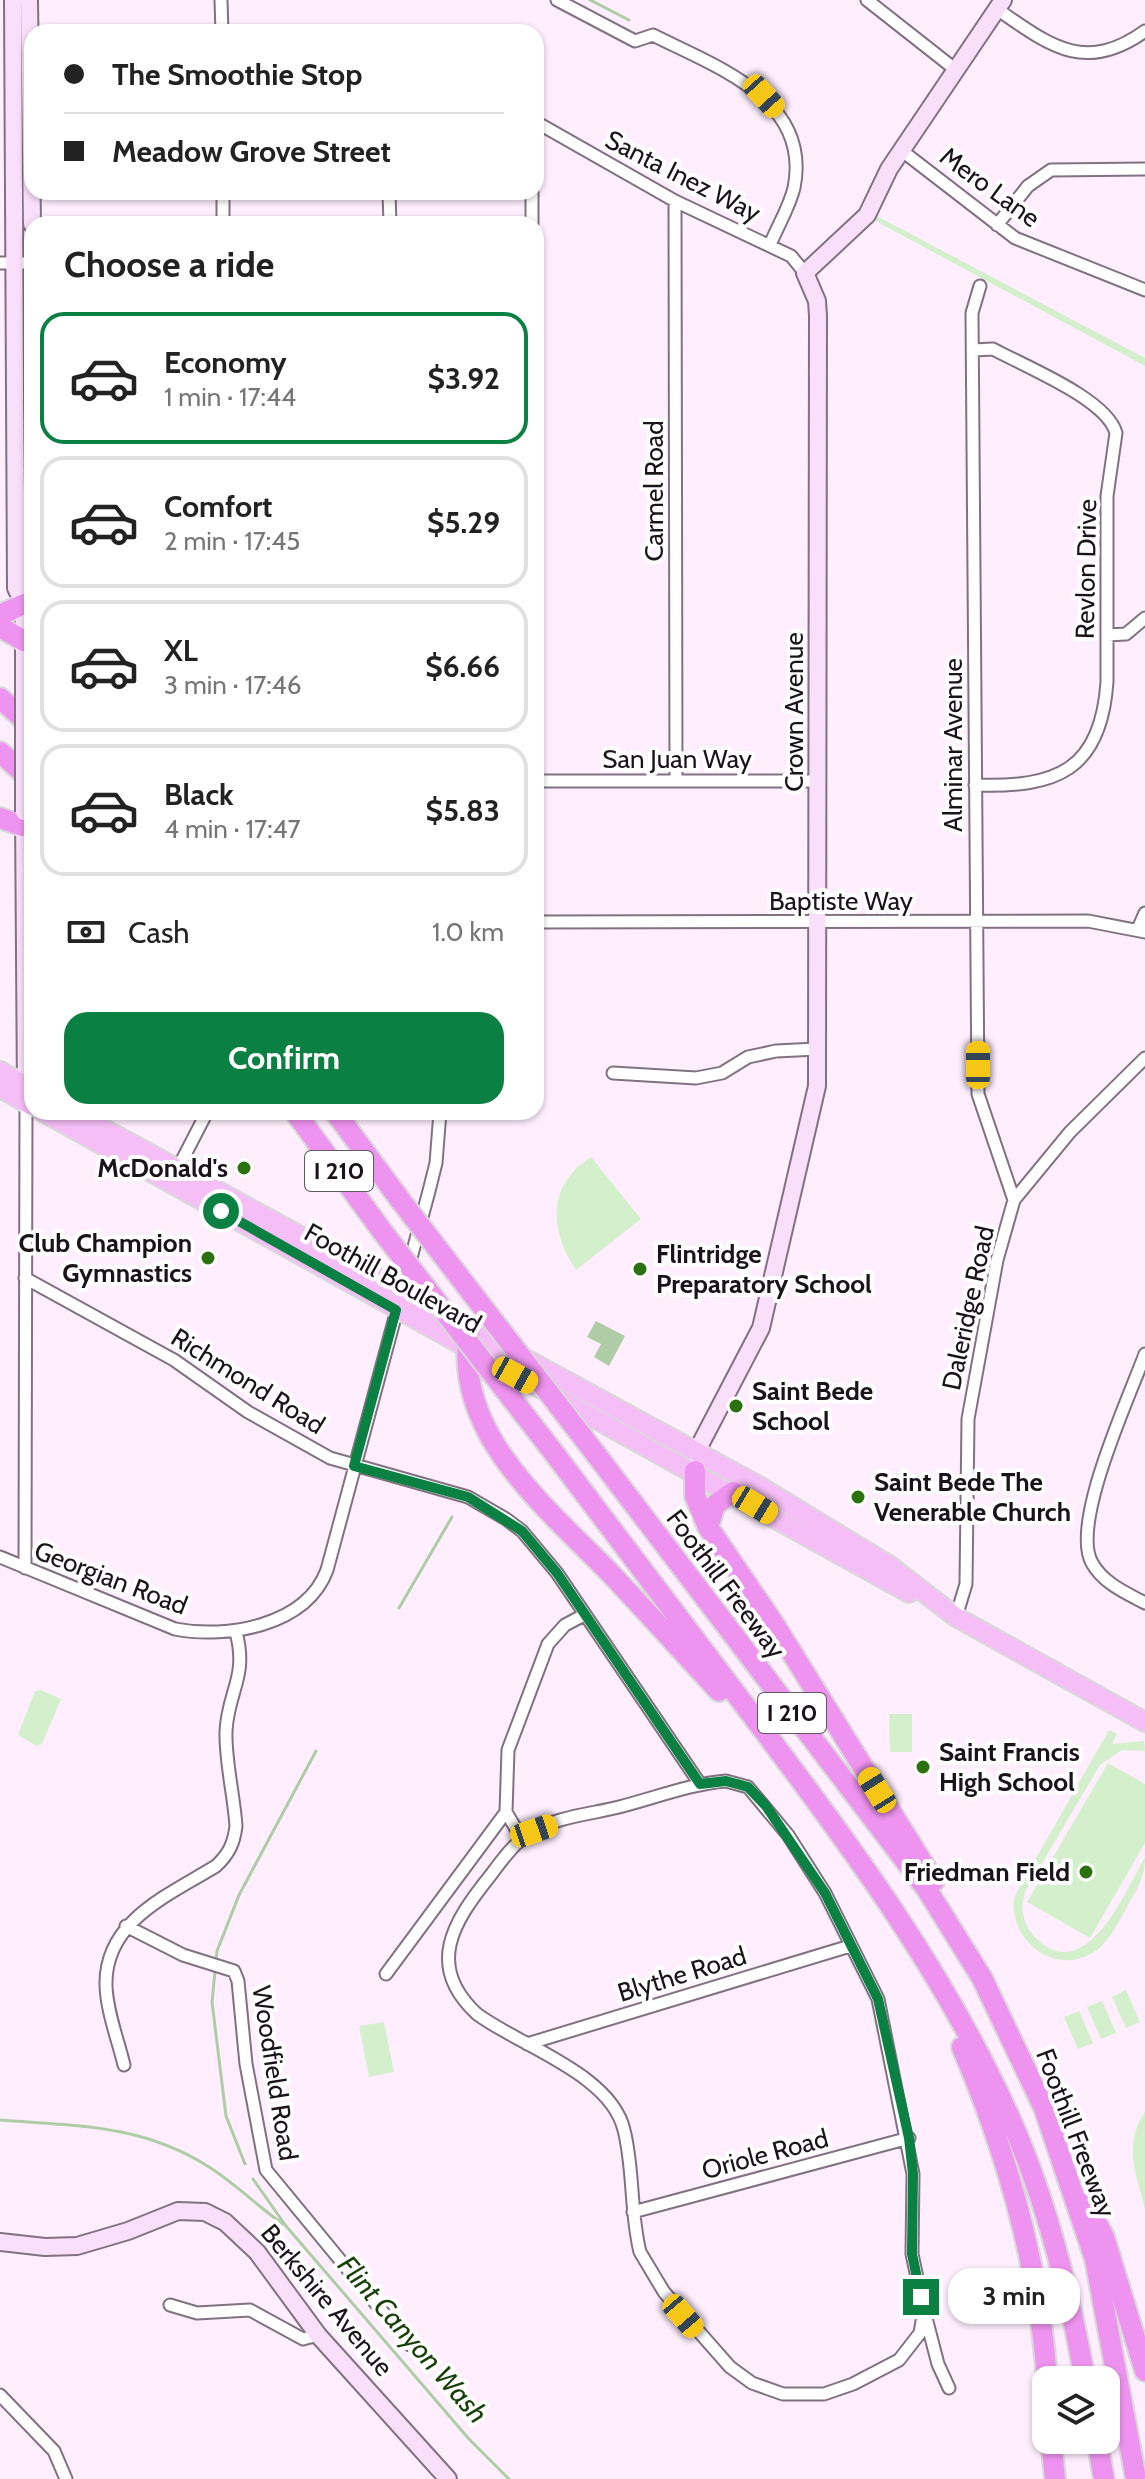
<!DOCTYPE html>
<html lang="en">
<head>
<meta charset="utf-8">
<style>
	body { margin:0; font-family:Cabin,sans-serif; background:#f6f6f6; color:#222; height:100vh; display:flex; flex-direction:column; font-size:30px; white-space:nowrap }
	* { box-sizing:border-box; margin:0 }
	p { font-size:26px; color:#767676 }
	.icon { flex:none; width:44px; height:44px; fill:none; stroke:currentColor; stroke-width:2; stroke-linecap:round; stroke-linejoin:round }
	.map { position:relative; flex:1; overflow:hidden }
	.drawer { position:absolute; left:24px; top:216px; width:520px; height:904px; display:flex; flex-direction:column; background:#fff; border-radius:24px; box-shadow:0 2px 6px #0004 }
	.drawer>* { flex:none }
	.hud { position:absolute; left:24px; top:24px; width:520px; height:176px; border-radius:24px; box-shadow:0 2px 6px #0004; display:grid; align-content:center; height:176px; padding:0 40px; background:#fff }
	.controls { position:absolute; left:1032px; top:2366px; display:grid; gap:16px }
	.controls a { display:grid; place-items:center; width:88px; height:88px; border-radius:16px; background:#fff; box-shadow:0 2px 6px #0004; font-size:40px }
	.end { position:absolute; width:36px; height:36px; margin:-18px; border:10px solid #0b8043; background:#fff; box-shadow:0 0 0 4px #fff }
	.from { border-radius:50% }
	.bubble { position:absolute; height:56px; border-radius:24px; background:#fff; box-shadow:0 2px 6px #0004; font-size:26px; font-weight:800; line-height:56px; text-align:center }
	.car { position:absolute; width:24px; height:48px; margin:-24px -12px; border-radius:10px; box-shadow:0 0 6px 2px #0007; background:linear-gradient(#f5c518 24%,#345 0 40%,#f5c518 0 76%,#345 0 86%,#f5c518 0) }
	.hud b { display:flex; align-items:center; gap:28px; height:76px; font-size:30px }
	.hud b+b { border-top:2px solid #e0e0e0 }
	.hud i { width:20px; height:20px; background:#222 }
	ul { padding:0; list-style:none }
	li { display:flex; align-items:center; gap:24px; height:132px; margin:0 16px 12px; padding:0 24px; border:4px solid #e0e0e0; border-radius:24px }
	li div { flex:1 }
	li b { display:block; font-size:30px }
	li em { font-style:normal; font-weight:800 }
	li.active { border-color:#0b8043 }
	li>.icon { width:72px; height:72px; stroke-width:1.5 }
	h2 { padding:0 40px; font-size:36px; line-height:96px }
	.pay { display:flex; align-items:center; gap:20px; height:88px; padding:0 40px; font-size:30px }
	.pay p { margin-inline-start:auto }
	.primary-button { display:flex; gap:16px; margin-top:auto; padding:16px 40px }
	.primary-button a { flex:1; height:92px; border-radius:24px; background:#0b8043; color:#fff; font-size:32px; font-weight:800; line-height:92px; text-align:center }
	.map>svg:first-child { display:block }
	.green { fill:#d4efcc }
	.water { fill:#aecda6 }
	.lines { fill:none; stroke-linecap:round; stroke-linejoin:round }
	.stream { stroke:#aecda6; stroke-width:3 }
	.street-casing { stroke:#807280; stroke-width:15 }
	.secondary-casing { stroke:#807280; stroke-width:20 }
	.primary-casing { stroke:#dad9da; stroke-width:22 }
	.highway-casing { stroke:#dad9da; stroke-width:24 }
	.street { stroke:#fff; stroke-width:11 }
	.secondary { stroke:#fadffa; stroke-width:16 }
	.primary { stroke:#f5bef6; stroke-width:18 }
	.highway { stroke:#ef93f0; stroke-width:20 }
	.secondary-bridge-casing { stroke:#807280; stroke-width:20; stroke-linecap:butt }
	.highway-bridge-casing { stroke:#dad9da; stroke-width:24; stroke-linecap:butt }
	.secondary-bridge { stroke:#fadffa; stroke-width:16 }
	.highway-bridge { stroke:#ef93f0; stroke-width:20 }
	.route { stroke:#0b8043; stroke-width:10 }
	.poi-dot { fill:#2c7110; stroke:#fff; stroke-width:3 }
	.labels { text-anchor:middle; stroke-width:8; stroke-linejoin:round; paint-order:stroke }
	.shield { fill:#fff; stroke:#5f5a5f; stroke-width:2 }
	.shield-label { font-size:24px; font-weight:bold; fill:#1a141a }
	.street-label { font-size:26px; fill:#1a141a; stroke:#fff }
	.poi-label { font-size:26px; font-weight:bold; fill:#1a141a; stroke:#fff; text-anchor:start }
	.water-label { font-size:28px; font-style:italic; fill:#173f08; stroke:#fff }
</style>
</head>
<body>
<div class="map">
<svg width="1145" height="2479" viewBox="0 0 1145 2479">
	<rect width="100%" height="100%" fill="#feeefe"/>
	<path class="green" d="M873,214L1145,358V366L870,218Z
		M591,1157L641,1219L576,1270C550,1232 546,1185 591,1157Z
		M41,1690L61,1699L42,1744L37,1746L18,1735L35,1691Z
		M889,1714H912V1752H890Z
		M1109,1730L1117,1734L1112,1744L1144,1741L1145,1751L1122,1750L1100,1765L1025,1892C1020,1909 1023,1926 1036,1938C1086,1988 1126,1890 1145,1857C1145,1878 1136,1890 1126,1909C1118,1923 1110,1940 1097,1950C1057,1979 1008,1942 1014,1897Z
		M1108,1763L1145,1784V1843L1090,1938L1027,1902Z
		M1126,1990L1140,2022L1126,2028L1112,1997Z
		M1102,2001L1116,2033L1101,2039L1087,2007Z
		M1079,2011L1093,2043L1078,2049L1064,2017Z
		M384,2022L394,2072L369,2077L359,2026Z
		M1145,2112V2209C1136,2175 1123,2144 1145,2112Z"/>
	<path class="water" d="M596,1321L625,1336L609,1366L594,1357L601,1344L587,1337Z"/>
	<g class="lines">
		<path class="stream" d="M590,0L629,20
			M399,1608L452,1517
			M0,2120C76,2126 142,2124 209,2167C236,2184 257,2206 283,2224
			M245,2164L226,2116L212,2002L217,1951L239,1895L316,1751
			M253,2179L286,2226L469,2439L509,2479"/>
		<g class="street-casing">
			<path id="street" d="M221,0L222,32
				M557,0L635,41L653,35C716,67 812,99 794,188C789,208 778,225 770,245
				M867,0L956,70
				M997,9C1050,46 1085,74 1145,31
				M536,122L675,201L791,256L805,273
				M901,150L1015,238L1145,290
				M223,192V224
				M389,192L390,224
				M532,192V224
				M675,201L676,780
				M997,225L1028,186L1051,170L1145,169
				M0,263H32
				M980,286L972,313L978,1094L1014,1200
				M974,350L993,349C1024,366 1107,399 1116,433L1107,496V682C1101,770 1057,788 975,785
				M1107,635L1126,634L1145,618
				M536,781H818
				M536,922L1088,921L1145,932
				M1138,929L1145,913
				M613,1073L696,1078L722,1073L748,1057L776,1051L817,1049
				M176,1172L207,1112
				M25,1278L174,1360L248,1412L330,1458L468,1497L506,1519L522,1531L557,1573L700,1784
				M1145,1354C1129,1398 1070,1524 1092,1563C1103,1583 1126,1593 1145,1603
				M0,1557L175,1629C227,1639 306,1626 327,1570L429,1191L436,1163L440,1112
				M25,1568L26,1103
				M956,1617L966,1584L968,1419L997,1260L1014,1200L1070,1132L1145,1058
				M726,1781L748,1787L788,1835L825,1893L878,1999L913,2174L912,2254L924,2310L920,2333L899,2360L853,2384L824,2394H783L752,2383L730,2367L664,2292L640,2252C630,2212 634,2169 624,2130C611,2074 520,2046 477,2014C425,1966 453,1922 490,1876C502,1860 514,1843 531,1832C556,1817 591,1814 619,1807C655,1798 689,1784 726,1781Z
				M506,1812L522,1839
				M126,1926L183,1955L234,1971L238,1981L246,2064L266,2170L410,2345
				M386,1974L506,1812L508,1750L548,1644L565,1625L584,1615
				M527,2044L850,1946
				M124,2065C118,2040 107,2012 106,1986C104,1921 169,1895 216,1866C229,1854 234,1843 236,1826C234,1795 225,1761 226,1731C228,1691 248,1677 236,1632
				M633,2212L909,2138
				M170,2305L197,2313L250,2310L303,2339L318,2335
				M926,2318L938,2364L949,2388
				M0,2395L54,2451L66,2479"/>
		</g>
		<g class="secondary-casing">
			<path id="secondary" d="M13,0L16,588L24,604
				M29,0L32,224
				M24,683V604L31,589L32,402
				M24,814L26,1094
				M697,1463L701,1443L761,1328L817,1086L818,316L817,301L805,273L867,215L889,169L1003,0
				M0,2242L45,2247L77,2246L128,2231L178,2211L205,2212L225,2222L257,2252L318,2335L448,2479"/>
		</g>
		<g class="primary-casing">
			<path id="primary" d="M0,1071L32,1089
				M0,1088L32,1106
				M43,1112L909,1593
				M73,1112L759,1486L890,1566L956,1617L1145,1722"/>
		</g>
		<g class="highway-casing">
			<path id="highway" d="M0,615L24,604
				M0,627L24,641
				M0,698L32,727
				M0,752L32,781
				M0,818L23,826
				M295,1112L382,1231
				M335,1112L401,1201
				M470,1328C450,1431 545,1506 610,1573C647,1612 682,1651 719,1691
				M554,1453C622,1543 690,1633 758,1723C851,1846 944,1972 1008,2114C1046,2197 1069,2290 1085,2380
				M595,1453L926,1888L982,1978L1044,2108L1095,2259L1136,2479
				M695,1471V1496L708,1527L774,1624L934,1881
				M708,1527L715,1505L733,1492
				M962,2047C1007,2153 1039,2265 1047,2380
				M1087,2204L1104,2237L1145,2371
				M1051,2440L1055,2479
				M1097,2440L1104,2479"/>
		</g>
		<use href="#street" class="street"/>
		<use href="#secondary" class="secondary"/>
		<use href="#primary" class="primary"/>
		<use href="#highway" class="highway"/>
		<g class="secondary-bridge-casing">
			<path id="secondary-bridge" d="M24,683V812"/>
		</g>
		<g class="highway-bridge-casing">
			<path id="highway-bridge" d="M401,1201L595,1453
				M382,1231L554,1453"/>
		</g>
		<use href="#secondary-bridge" class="secondary-bridge"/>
		<use href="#highway-bridge" class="highway-bridge"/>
	</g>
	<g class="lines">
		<path class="route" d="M221,1211L396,1310L354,1466L468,1497L522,1531L557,1573L700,1784L726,1781L748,1787L766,1806L825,1893L878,1999L909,2138L913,2174L912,2254L921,2297"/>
	</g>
	<g class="poi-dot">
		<circle cx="244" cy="1168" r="8"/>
		<circle cx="208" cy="1258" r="8"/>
		<circle cx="640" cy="1269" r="8"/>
		<circle cx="736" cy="1406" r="8"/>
		<circle cx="858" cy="1497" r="8"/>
		<circle cx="923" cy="1767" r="8"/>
		<circle cx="1086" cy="1872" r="8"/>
	</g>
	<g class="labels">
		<g class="shield">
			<rect x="305" y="1151" width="68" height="40" rx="6"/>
			<rect x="758" y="1693" width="68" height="40" rx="6"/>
		</g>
		<g class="shield-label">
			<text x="339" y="1179">I 210</text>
			<text x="792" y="1721">I 210</text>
		</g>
		<g class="street-label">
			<text transform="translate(683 176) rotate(27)" y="9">Santa Inez Way</text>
			<text transform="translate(990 187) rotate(36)" y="9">Mero Lane</text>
			<text transform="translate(654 491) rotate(-90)" y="9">Carmel Road</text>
			<text transform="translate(1086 569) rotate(-89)" y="9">Revlon Drive</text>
			<text transform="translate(794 712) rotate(-90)" y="9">Crown Avenue</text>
			<text transform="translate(953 745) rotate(-90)" y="9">Alminar Avenue</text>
			<text x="677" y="768">San Juan Way</text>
			<text x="841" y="910">Baptiste Way</text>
			<text transform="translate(393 1278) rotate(29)" y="9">Foothill Boulevard</text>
			<text transform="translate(968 1308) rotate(-78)" y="9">Daleridge Road</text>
			<text transform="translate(248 1381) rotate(32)" y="9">Richmond Road</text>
			<text transform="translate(111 1578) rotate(21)" y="9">Georgian Road</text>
			<text transform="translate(726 1584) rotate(53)" y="9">Foothill Freeway</text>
			<text transform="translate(682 1974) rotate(-17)" y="9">Blythe Road</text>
			<text transform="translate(275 2073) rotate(81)" y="9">Woodfield Road</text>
			<text transform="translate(1076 2133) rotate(69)" y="9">Foothill Freeway</text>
			<text transform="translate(765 2154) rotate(-15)" y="9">Oriole Road</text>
			<text transform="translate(327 2300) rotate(50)" y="9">Berkshire Avenue</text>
		</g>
		<g class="poi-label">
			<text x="228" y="1177" text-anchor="end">McDonald's</text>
			<text x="192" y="1252" text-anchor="end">Club Champion<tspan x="192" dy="30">Gymnastics</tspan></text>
			<text x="656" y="1263">Flintridge<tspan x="656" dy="30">Preparatory School</tspan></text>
			<text x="752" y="1400">Saint Bede<tspan x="752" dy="30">School</tspan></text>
			<text x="874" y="1491">Saint Bede The<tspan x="874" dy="30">Venerable Church</tspan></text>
			<text x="939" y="1761">Saint Francis<tspan x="939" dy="30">High School</tspan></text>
			<text x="1070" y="1881" text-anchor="end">Friedman Field</text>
		</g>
		<g class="water-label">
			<text transform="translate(413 2339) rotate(49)" y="10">Flint Canyon Wash</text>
		</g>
	</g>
</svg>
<div class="controls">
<a><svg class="icon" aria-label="layers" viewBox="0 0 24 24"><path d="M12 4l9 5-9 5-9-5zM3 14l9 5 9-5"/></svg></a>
</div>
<i class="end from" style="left:221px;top:1211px"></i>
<i class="end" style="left:921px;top:2297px"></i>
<div class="bubble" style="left:948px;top:2268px;width:132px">3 min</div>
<i class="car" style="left:764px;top:96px;rotate:138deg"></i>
<i class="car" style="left:978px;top:1065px;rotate:0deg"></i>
<i class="car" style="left:515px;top:1375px;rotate:119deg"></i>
<i class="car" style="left:755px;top:1505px;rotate:121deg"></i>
<i class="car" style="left:877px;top:1790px;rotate:328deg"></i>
<i class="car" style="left:534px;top:1831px;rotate:71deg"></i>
<i class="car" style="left:683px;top:2316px;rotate:139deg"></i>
<div class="hud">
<b><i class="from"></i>The Smoothie Stop</b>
<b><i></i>Meadow Grove Street</b>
</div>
<section class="drawer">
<h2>Choose a ride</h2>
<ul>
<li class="active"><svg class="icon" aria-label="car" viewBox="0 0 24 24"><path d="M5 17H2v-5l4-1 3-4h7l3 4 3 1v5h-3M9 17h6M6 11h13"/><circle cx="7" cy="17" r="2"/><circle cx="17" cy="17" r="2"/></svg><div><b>Economy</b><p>1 min · 17:44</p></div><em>$3.92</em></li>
<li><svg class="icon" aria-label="car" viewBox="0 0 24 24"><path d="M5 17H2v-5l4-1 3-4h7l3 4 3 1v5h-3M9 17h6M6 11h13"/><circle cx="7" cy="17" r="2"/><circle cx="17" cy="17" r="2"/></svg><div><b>Comfort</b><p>2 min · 17:45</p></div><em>$5.29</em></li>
<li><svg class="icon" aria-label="car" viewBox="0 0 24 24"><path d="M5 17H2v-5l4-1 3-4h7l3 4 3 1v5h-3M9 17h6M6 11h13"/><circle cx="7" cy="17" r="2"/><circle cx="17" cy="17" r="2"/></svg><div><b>XL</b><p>3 min · 17:46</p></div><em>$6.66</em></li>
<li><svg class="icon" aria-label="car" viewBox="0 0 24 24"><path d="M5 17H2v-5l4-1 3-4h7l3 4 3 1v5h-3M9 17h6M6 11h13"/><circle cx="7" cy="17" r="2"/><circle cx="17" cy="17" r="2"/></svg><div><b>Black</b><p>4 min · 17:47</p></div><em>$5.83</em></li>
</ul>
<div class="pay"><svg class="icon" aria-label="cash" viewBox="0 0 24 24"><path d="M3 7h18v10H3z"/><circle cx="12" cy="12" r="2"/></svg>Cash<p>1.0 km</p></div>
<div class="primary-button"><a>Confirm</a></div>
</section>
</div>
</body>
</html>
